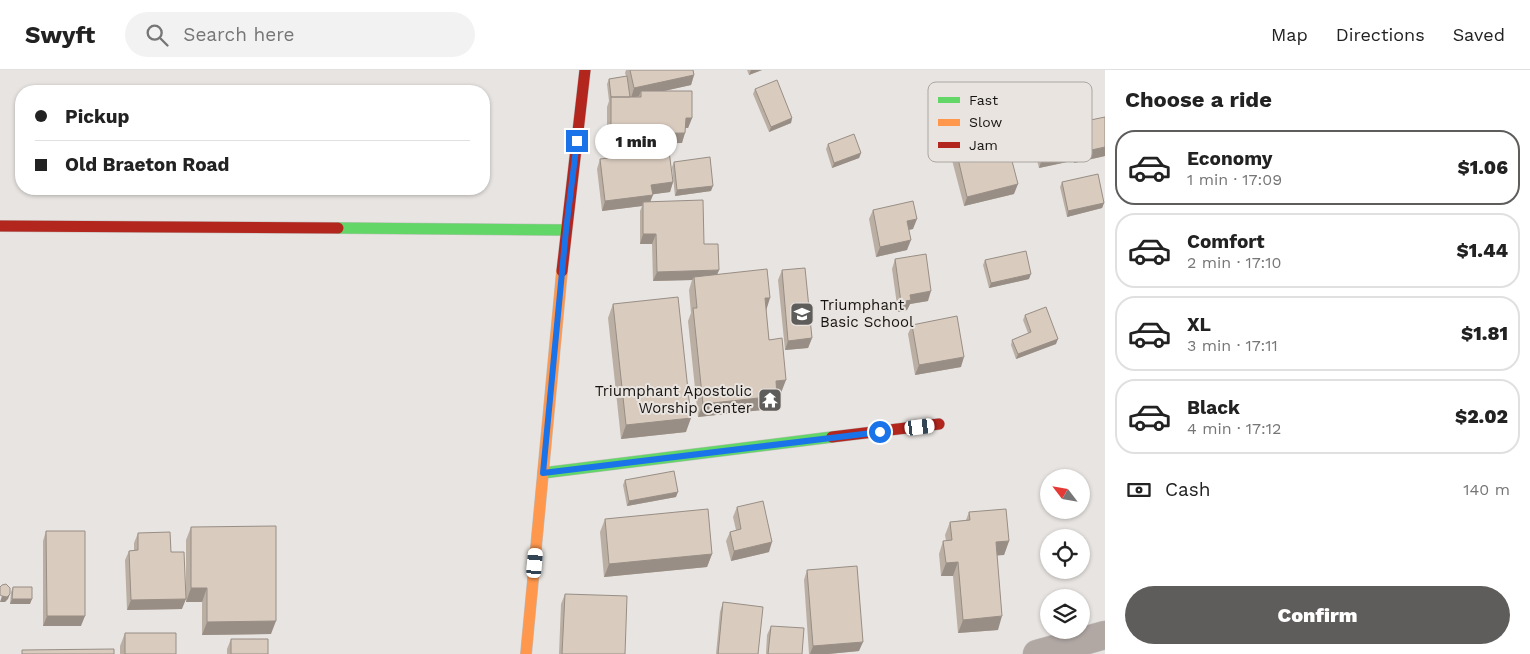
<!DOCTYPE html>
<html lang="en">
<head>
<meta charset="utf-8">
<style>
	body { margin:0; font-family:"Work Sans",sans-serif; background:#f2f2f2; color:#222; height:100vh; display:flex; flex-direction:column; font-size:19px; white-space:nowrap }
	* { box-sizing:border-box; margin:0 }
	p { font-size:16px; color:#767676 }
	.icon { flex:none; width:28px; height:28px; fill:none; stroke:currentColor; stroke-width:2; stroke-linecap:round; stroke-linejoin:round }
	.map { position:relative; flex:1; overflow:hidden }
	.panel { display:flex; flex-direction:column; background:#fff; width:425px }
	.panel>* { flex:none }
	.banner { position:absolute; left:15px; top:15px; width:475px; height:110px; border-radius:20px; box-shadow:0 1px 4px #0004; display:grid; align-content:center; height:110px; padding:0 20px; background:#fff }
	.needle { width:32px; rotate:301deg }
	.buttons { position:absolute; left:1040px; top:399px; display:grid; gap:10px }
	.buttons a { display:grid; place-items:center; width:50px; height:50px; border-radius:50%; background:#fff; box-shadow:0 1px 4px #0004; font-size:25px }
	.end { position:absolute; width:22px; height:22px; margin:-11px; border:6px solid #1a73e8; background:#fff; box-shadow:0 0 0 2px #fff }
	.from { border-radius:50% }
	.bubble { position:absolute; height:35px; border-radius:18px; background:#fff; box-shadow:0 1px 4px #0004; font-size:16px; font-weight:800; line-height:35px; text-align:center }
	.car { position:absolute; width:15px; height:30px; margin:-15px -8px; border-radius:6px; box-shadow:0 0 4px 1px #0007; background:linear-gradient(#fff 24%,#345 0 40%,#fff 0 76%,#345 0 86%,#fff 0) }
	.banner b { display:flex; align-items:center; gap:18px; height:48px; font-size:19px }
	.banner b+b { border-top:1px solid #e0e0e0 }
	.banner i { width:12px; height:12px; background:#222 }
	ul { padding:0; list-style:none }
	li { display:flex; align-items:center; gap:15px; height:75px; margin:0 10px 8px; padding:0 10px; border:2px solid #e0e0e0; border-radius:20px }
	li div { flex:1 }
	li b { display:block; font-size:19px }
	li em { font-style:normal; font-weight:800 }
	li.active { border-color:#5f5d5b }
	li>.icon { width:45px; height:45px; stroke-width:1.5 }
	h2 { padding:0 20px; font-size:22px; line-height:60px }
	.pay { display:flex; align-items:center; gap:12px; height:55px; padding:0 20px; font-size:19px }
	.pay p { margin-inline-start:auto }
	.cta { display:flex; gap:10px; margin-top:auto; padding:10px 20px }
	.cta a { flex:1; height:58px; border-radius:30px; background:#5f5d5b; color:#fff; font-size:20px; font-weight:800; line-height:58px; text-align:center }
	header { display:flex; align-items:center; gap:30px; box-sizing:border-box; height:70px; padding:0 25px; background:#fff; border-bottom:1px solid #e0e0e0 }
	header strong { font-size:24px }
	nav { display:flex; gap:28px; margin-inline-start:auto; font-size:18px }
	.search { width:350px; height:45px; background:#f2f2f2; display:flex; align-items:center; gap:12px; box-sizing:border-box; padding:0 18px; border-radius:28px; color:#767676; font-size:19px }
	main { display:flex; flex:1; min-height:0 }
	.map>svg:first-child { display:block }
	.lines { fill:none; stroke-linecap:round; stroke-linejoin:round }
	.street-casing { stroke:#c1bfbd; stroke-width:29 }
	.fast-casing { stroke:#c1bfbd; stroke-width:12 }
	.slow-casing { stroke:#c1bfbd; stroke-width:12 }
	.jam-casing { stroke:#c1bfbd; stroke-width:12 }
	.street { stroke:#b1a8a4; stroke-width:28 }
	.fast { stroke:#63d668; stroke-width:11 }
	.slow { stroke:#ff974d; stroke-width:11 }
	.jam { stroke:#b3261e; stroke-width:11 }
	.wall { fill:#bbafa3 }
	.shaded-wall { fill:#988e85 }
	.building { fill:#d9cbbe; stroke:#988e85 }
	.route { stroke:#1a73e8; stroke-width:6 }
	.labels { text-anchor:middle; stroke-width:4; stroke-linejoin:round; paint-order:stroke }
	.poi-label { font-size:15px; fill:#161413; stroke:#e9e4df; text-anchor:start }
	.key { fill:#e9e4df; stroke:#aaa6a2; stroke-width:1 }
	.key-label { font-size:14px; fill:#161413 }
</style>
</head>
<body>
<header>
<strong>Swyft</strong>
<div class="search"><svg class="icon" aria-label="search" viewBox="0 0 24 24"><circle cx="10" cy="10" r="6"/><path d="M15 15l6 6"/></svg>Search here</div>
<nav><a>Map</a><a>Directions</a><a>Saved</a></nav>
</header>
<main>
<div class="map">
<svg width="1105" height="584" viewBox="0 0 1105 584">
	<rect width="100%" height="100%" fill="#e7e4e1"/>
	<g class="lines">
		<g class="street-casing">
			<path id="street" d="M1037,584L1105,565"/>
		</g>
		<g class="fast-casing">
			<path id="fast" d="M338,158L566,160
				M543,403L832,367"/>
		</g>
		<g class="slow-casing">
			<path id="slow" d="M526,584L562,201"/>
		</g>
		<g class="jam-casing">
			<path id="jam" d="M0,156L338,158
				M562,201L585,0
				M832,367L939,354"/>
		</g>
		<use href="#street" class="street"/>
		<use href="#fast" class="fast"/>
		<use href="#slow" class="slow"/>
		<use href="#jam" class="jam"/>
	</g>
	<path class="wall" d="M626,0H693L694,5L691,15L664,21L692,48L688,58H685L682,73L607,74V37L609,31L607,14L609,9L626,6L625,3Z
		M747,0H762L749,5Z
		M994,15L997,51L987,53L985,46L975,48L972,56L941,64L934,34L937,24L973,21Z
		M755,19L792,48L791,53L769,62L753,24Z
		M1009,32L1055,51L1012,59L1008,38Z
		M1105,47V86L1074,93L1066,57L1070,48L1081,52Z
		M1020,60L1070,82L1067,92L1039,98L1035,83L1019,87L1016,70Z
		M828,74L861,83L859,88L832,98L826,79Z
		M956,80L1014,124L964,136L952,90Z
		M600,89L673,112L670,122L653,124L650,131L704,174L719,200L717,205L766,240L769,270L781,323L777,324V326L772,339L698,347L688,251L691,243L689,220L692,210L653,211L652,174H640V141L642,136L602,141L597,99Z
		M674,92L711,121L675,126L672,97Z
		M1062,112L1104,133L1102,138L1067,147L1060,117Z
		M873,140L913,159L908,160L907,180L876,187L869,149Z
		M895,189L928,231L910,234L907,240L898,242L892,199Z
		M985,190L1029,209L989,218L983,195Z
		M782,200L812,268L808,278L785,280L778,210Z
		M613,234L686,362L621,369L608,248Z
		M1025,245L1056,274L1016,289L1011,275L1012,270L1028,263L1023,250Z
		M912,255L961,297L915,305L908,264Z
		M625,410L676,427L627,436L623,415Z
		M737,437L769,482L731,491L726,471L730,462L736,460L733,447Z
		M969,442L1009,471L1004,485H997L998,560L958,563L953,506H941L939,484L943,471H946L945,465L950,452L966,450Z
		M605,449L712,484L707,497L604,507L600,462Z
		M191,457L271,564L202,565V532H186V470Z
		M46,461L81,556H43V471Z
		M138,463L171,482L182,539L127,540L125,490L129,481L134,480V473Z
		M807,500L859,581L828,584H809L804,510Z
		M13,517L30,534H10L11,522Z
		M565,524L625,584H559L561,534Z
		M723,532L758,584H716L720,542Z
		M771,556L802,584H766L767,565Z
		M125,563L176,584H120V576Z
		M231,569L268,584H227V579Z"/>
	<path class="shaded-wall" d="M751,0H762L749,5Z
		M694,5L691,15L641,26V21L639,26L631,28L634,18Z
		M989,36L985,46L975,48L972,56L941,64L944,54L974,40Z
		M1000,41L997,51L987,53L990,43Z
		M1057,45L1055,51L1012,59L1014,54Z
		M686,48H692L688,58H682Z
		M792,48L791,53L769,62L771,57Z
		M685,63L682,73L607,74L611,64Z
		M1039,74L1035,83L1019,87L1023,77Z
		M1105,77V86L1074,93L1078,83Z
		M1070,82L1067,92L1039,98L1042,89Z
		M861,83L859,88L832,98L834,93Z
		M673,112L670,122L648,125L651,115Z
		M1018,114L1014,124L964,136L967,127Z
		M713,116L711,121L675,126L677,120Z
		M653,125L649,135L643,132L642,136L602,141L605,131Z
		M1104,133L1102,138L1067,147L1068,141Z
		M917,149L913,159L903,161L907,151Z
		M643,164H656L652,174H640Z
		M911,170L907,180L876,187L880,177Z
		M719,200L715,209L694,207L692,210L653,211L657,202Z
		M1031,204L1029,209L989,218L991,213Z
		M931,221L928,231L910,234L907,240L898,242L901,232L910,225Z
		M765,228H770L766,241Z
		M812,268L808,278L785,280L788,271Z
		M1058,269L1056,274L1016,289L1018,284Z
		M964,287L961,297L915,305L919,295Z
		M786,310L781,323L771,324L776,311Z
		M777,326L772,339L698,347L703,334Z
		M691,348L686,362L621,369L626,355Z
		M678,422L676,427L627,436L629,431Z
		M1009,471L1004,485L991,486L996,472Z
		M772,472L769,482L731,491L734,481Z
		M712,484L707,497L604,507L609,494Z
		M958,492L953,506H941L946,493Z
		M191,518H207L202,532H186Z
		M10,524L8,529L5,532H0L2,526Z
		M12,529H32L30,534H10Z
		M186,529L182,539L127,540L131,530Z
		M47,546H85L81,556H43Z
		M1002,546L998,560L958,563L963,550Z
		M276,551L271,564L202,565L207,552Z
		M863,572L859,581L828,584H810L813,576Z"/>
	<path class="building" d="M630,0H693L694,5L634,18Z
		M627,6L630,27H611L609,9Z
		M777,10L792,48L771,57L755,19Z
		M641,21H692V48H686L685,63L611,64V27H641Z
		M1080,46L1081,52L1105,47V77L1078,83L1070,48Z
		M854,64L861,83L834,93L828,74Z
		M1006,68L1018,114L967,127L956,80Z
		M669,81L673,112L651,115L653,125L605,131L600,89Z
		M710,87L713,116L677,120L674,92Z
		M1098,104L1104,133L1068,141L1062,112Z
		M703,130L704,174H718L719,200L657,202L656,164H643V132Z
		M913,131L917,149L907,151L911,170L880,177L873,140Z
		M1026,181L1031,204L991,213L985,190Z
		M926,184L931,221L910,225L911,230L901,232L895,189Z
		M805,198L812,268L788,271L782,200Z
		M767,199L770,228H765L769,270L782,268L786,310L776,311L777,326L703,334L693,238H697L694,207Z
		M678,227L691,348L626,355L613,234Z
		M1046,237L1058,269L1018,284L1012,270L1031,262L1025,245Z
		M957,246L964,287L919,295L912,255Z
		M674,401L678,422L629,431L625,410Z
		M763,431L772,472L734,481L730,462L741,459L737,437Z
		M708,439L712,484L609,494L605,449Z
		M1006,439L1009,471L996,472L1002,546L963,550L958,492L946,493L943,471L952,470L950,452L970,450L969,442Z
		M276,456V551L207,552V518H191V457Z
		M46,461H85V546H47Z
		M170,462L171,482H184L186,529L131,530L129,481L138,480V463Z
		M857,496L863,572L813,576L807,500Z
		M6,514L10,518V524L7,527L2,526L0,525V517L2,515Z
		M13,517H32V529H12Z
		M565,524L627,526L625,584H562Z
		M723,532L763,537L758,584H718Z
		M771,556L804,558L802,584H768Z
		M125,563H176V584H125Z
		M231,569H268V584H231Z
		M114,579V584H22V580Z"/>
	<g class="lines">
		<path class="route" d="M577,71L566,160L543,403L880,362"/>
	</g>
	<defs>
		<g id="school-square" transform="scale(1.25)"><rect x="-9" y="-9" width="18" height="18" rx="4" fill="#5f5d5b" stroke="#e9e4df"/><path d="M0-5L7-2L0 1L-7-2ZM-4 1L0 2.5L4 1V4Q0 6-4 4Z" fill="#fff"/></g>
		<g id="temple-square" transform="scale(1.25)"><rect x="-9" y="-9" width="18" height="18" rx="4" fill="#5f5d5b" stroke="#e9e4df"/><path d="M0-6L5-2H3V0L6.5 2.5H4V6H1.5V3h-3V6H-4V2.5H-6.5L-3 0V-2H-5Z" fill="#fff"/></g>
	</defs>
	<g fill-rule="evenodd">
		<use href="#school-square" x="802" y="244"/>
		<use href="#temple-square" x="770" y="330"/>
	</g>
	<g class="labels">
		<g class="poi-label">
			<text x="820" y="240">Triumphant<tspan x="820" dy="17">Basic School</tspan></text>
			<text x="752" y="326" text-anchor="end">Triumphant Apostolic<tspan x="752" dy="17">Worship Center</tspan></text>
		</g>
	</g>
	<rect x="928" y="12" width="164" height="80" rx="8" class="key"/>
	<rect x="938" y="27" width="22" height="6" fill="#63d668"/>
	<rect x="938" y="49" width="22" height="7" fill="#ff974d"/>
	<rect x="938" y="72" width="22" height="6" fill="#b3261e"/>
	<g class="key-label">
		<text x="969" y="35">Fast</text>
		<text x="969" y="57">Slow</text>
		<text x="969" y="80">Jam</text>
	</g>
</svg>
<div class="buttons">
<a><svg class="needle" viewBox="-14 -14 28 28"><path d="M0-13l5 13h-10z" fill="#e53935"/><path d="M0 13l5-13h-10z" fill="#767676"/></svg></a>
<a><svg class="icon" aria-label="locate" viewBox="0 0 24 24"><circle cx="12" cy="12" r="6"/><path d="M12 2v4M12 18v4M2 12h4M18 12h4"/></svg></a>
<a><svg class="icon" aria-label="layers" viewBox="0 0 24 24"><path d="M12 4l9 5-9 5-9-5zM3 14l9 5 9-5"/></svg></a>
</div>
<i class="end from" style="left:880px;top:362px"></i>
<i class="end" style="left:577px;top:71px"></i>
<div class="bubble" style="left:595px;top:54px;width:82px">1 min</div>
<i class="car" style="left:920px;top:357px;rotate:83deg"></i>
<i class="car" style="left:535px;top:493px;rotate:5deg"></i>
<div class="banner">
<b><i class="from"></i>Pickup</b>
<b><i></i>Old Braeton Road</b>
</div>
</div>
<section class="panel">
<h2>Choose a ride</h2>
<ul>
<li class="active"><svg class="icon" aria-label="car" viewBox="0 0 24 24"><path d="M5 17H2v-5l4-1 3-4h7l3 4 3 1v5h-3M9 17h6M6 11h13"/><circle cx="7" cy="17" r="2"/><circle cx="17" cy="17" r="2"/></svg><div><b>Economy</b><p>1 min · 17:09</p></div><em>$1.06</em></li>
<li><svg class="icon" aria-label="car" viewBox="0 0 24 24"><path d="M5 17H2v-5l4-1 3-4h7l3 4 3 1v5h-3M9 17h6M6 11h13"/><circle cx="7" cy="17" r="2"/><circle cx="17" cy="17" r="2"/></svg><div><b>Comfort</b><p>2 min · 17:10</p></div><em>$1.44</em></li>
<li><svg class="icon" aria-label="car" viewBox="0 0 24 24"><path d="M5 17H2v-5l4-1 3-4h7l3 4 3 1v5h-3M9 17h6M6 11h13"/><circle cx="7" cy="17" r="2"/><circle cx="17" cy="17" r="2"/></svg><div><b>XL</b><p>3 min · 17:11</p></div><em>$1.81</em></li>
<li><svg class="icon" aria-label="car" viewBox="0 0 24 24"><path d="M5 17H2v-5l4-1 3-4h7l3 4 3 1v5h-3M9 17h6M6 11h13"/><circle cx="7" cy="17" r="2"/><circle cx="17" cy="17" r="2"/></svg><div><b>Black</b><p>4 min · 17:12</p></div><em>$2.02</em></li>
</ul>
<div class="pay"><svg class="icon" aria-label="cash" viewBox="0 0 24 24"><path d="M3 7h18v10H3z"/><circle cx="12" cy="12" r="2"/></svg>Cash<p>140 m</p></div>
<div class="cta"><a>Confirm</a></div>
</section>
</main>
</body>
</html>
